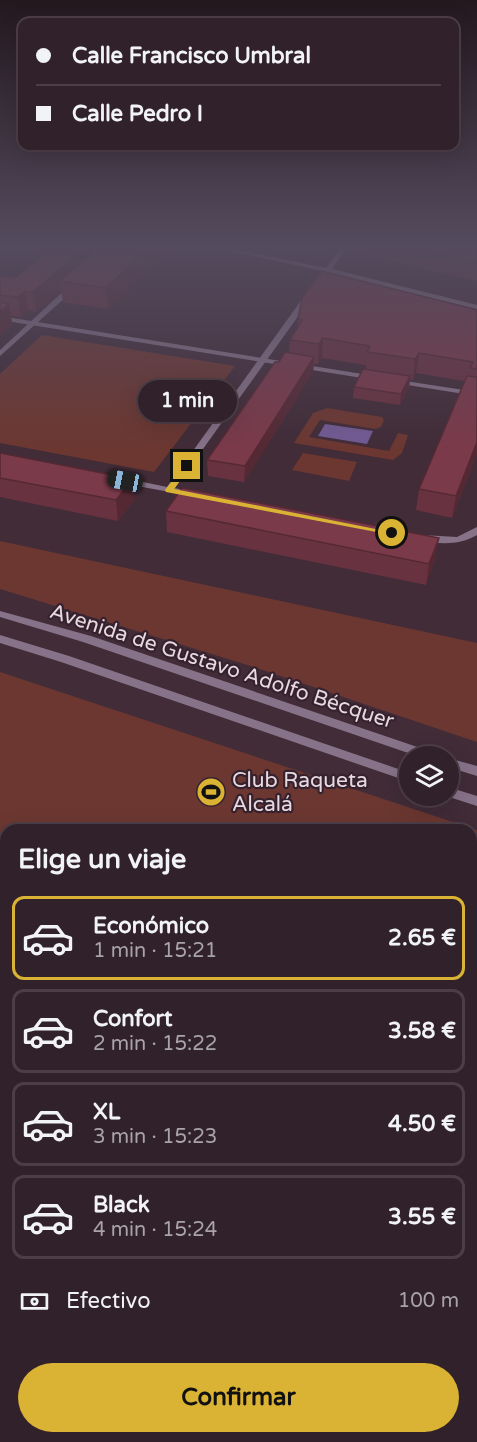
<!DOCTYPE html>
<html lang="es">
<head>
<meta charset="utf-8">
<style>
	body { margin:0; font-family:"Varela Round",sans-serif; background:#3d2e36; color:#f1f3f6; height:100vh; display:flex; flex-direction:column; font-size:22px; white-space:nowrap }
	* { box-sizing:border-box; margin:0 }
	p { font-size:20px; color:#a8a3a8 }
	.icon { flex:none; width:33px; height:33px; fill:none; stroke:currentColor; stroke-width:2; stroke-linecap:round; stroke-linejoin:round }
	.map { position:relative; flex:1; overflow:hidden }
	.details { position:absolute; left:0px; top:824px; width:477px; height:620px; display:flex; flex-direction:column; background:#31212a; border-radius:18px 18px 0 0; box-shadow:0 6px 24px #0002,0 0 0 2px #4c3e47 }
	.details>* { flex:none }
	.hud { position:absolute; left:18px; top:18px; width:441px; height:132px; border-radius:12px; box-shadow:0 6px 24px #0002,0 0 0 2px #4c3e47; display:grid; align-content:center; height:132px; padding:0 18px; background:#31212a }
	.fabs { position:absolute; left:399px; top:746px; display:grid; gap:12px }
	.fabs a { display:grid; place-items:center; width:60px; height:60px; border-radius:50%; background:#31212a; box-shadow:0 6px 24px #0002,0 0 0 2px #4c3e47; font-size:30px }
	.end { position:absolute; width:27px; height:27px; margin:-14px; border:8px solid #dab334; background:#111; box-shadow:0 0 0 3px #111 }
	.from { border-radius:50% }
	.bubble { position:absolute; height:42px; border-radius:21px; background:#31212a; box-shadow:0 6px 24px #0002,0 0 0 2px #4c3e47; font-size:20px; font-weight:700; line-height:42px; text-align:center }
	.car { position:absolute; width:18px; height:36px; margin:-18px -9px; border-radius:8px; box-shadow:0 0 4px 2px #0007; background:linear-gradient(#222 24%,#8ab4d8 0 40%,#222 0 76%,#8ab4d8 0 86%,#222 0) }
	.hud b { display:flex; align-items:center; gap:21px; height:57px; font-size:22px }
	.hud b+b { border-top:2px solid #4c3e47 }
	.hud i { width:15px; height:15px; background:#f1f3f6 }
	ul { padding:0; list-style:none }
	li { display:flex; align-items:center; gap:18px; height:84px; margin:0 12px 9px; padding:0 6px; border:3px solid #4c3e47; border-radius:12px }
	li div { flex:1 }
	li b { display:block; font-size:22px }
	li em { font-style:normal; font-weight:700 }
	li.selected { border-color:#dab334 }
	li>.icon { width:54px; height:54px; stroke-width:1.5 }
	h2 { padding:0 18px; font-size:27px; line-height:72px }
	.pay { display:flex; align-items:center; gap:15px; height:66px; padding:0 18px; font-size:22px }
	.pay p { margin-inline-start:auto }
	.cta { display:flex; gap:12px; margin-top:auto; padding:12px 18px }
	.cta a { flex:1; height:69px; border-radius:36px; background:#dab334; color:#111; font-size:24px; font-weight:700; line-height:69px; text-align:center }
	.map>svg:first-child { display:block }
	.green { fill:#6c3731; fill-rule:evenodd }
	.water { fill:#715a93 }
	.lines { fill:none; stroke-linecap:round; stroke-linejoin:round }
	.pedestrian { fill:#877389; fill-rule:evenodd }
	.minor { fill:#877389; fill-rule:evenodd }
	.tertiary { fill:#877389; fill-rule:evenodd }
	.wall { fill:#693240 }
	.shaded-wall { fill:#552934 }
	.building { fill:#7a3a4a; stroke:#552934; stroke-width:1.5 }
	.route { fill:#dab334 }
	.labels { text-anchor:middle; stroke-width:4.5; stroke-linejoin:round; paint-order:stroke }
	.street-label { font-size:21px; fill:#e7d9e0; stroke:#36222e }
	.poi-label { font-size:21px; fill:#e7d9e0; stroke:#36222e; text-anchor:start }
</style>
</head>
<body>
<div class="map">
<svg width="477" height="1442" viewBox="0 0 477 1442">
	<rect width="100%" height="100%" fill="#412c38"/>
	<path class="green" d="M42,335L235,366L154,472L0,443V374Z
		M327,408L382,417L384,420L381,427L375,429L320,420L309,437L389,451L398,433L408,435L402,453L393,460L294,443L313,413Z
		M303,453L357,462L349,481L292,470Z
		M0,541L477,643V742L254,667L0,589Z
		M0,672L477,830V1442H0ZM6,830H471V1437H6Z"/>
	<path class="water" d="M325,424L373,431L367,444L318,436Z"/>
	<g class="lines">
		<path class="pedestrian" d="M0,316L375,376L379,378L375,380L0,320Z
			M392,379L477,392V396L395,383H392Z"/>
		<path class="minor" d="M202,245H215L326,268L343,245H349L332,269L477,305V309L329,273L318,285L314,283L323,271Z
			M69,286L76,288L0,356V350Z
			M305,295L312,297L175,488L196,493V497L116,482V478L119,477L167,487Z
			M477,527V535C459,546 438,544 418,540L417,538L422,535L457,537Z"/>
		<path class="tertiary" d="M0,611L91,636L435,753L437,756H417L83,642L0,617Z
			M0,635L69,656L410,773V782L61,662L0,643Z
			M448,758L477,766V776L448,767Z
			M448,787L477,796V806L443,795H448Z"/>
	</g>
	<path class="wall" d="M359,245H477V281L358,253Z
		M162,256L108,309L63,302L61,289L36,312L28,310L21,317L11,316L12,324L0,335V276L15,278Z
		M477,310V454L452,518L416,510L419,489L464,381L416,373L413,380L410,379L409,387L400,405L353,398L354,387L366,369V365L322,358L318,364H314L313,372L244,482L208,476L207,460L279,362L289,353L290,340L297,328L298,319Z
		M0,453L135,499L118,521L0,497Z
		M166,511L435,559L426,585L167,532Z"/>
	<path class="shaded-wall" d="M88,245H111L60,281L61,289L36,312L33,292Z
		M150,245H161L162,256L108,309L106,288Z
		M25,291L28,310L21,317L18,297Z
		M9,304L12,324L0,335V312Z
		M323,338L322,358L318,364L319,344Z
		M419,353L416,373L413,380L415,359Z
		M314,357L313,372L244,482L245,466Z
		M410,376L409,387L400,405L401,394Z
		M477,442V454L452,518L456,496Z
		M133,479L135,499L118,521L116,500Z
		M439,538L435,559L426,585L429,564Z"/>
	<path class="building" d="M56,245H88L33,292L25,291L18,297L0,295V276L15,278Z
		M101,245H150L106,288L60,281Z
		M399,245H477V263Z
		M322,271L477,310V369L470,368L473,362L419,353L415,359L367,352L370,346L323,338L319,344L290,340L302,320L298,319L302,298Z
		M0,302L9,304L0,312Z
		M285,352L314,357L245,466L207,460L275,362H279Z
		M363,369L410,376L401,394L354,387Z
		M467,376L477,377V442L456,496L419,489Z
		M0,453L133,479L116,500L0,478Z
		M182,488L439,538L429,564L166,511Z"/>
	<linearGradient id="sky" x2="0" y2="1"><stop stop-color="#24181f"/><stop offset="0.55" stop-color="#544b5e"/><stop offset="1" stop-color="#544b5e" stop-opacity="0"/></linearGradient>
	<rect width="477" height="447" fill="url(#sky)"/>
	<path class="route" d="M185,464L191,466L174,489L396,533L392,535L166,492L165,490Z"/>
	<defs>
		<g id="stadium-disc" transform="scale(1.5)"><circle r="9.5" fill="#dab334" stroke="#36222e"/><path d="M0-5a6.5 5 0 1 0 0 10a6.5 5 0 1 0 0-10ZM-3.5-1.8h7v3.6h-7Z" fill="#111"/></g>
	</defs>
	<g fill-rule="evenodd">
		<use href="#stadium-disc" x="211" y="792"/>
	</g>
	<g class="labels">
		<g class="street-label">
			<text transform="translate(222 666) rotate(18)" y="7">Avenida de Gustavo Adolfo Bécquer</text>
		</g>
		<g class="poi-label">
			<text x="232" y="787">Club Raqueta<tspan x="232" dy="24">Alcalá</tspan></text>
		</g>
	</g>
</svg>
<div class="fabs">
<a><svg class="icon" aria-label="layers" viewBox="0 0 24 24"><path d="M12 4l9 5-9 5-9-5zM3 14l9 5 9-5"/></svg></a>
</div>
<i class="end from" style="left:392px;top:533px"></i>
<i class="end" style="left:187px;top:466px"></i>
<div class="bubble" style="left:138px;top:380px;width:99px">1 min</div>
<i class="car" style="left:125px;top:481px;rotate:281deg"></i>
<div class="hud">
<b><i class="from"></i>Calle Francisco Umbral</b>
<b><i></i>Calle Pedro I</b>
</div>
<section class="details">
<h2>Elige un viaje</h2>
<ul>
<li class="selected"><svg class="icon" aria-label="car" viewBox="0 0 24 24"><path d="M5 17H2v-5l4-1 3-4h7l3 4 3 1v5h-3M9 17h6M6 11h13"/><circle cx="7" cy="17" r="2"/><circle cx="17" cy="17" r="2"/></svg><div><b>Económico</b><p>1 min · 15:21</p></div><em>2.65 €</em></li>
<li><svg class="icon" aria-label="car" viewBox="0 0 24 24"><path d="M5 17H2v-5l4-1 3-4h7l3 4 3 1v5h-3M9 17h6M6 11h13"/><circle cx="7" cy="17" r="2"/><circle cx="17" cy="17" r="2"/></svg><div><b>Confort</b><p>2 min · 15:22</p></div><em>3.58 €</em></li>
<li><svg class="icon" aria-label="car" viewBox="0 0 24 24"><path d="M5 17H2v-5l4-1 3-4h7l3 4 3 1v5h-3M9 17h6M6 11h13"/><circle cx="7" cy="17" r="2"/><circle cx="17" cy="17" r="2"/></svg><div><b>XL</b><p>3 min · 15:23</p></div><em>4.50 €</em></li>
<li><svg class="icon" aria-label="car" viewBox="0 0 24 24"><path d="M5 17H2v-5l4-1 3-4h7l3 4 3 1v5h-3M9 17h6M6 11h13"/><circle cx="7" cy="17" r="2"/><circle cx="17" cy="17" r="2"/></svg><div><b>Black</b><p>4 min · 15:24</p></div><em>3.55 €</em></li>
</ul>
<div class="pay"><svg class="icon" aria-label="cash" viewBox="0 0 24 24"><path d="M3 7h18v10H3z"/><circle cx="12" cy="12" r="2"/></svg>Efectivo<p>100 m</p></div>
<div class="cta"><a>Confirmar</a></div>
</section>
</div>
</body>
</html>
